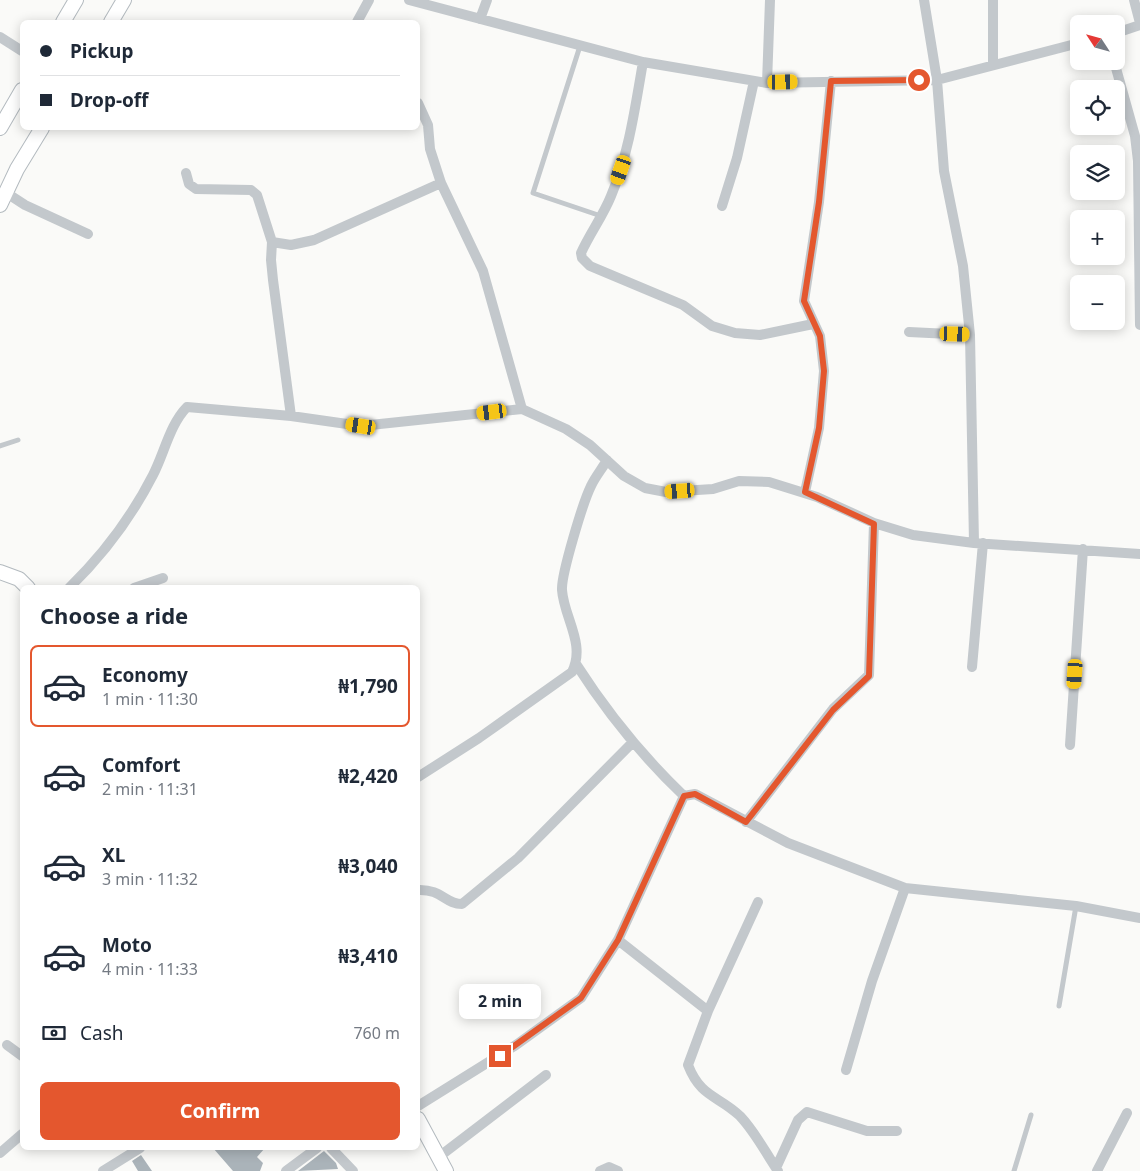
<!DOCTYPE html>
<html lang="en">
<head>
<meta charset="utf-8">
<style>
	body { margin:0; font-family:"Noto Sans",sans-serif; background:#f6f6f7; color:#1f2937; height:100vh; display:flex; flex-direction:column; font-size:19px; white-space:nowrap }
	* { box-sizing:border-box; margin:0 }
	p { font-size:16px; color:#747a83 }
	.icon { flex:none; width:28px; height:28px; fill:none; stroke:currentColor; stroke-width:2; stroke-linecap:round; stroke-linejoin:round }
	.map { position:relative; flex:1; overflow:hidden }
	.panel { position:absolute; left:20px; top:585px; width:400px; height:565px; display:flex; flex-direction:column; background:#fff; border-radius:8px; box-shadow:0 2px 12px #0003 }
	.panel>* { flex:none }
	.guide { position:absolute; left:20px; top:20px; width:400px; height:110px; border-radius:8px; box-shadow:0 2px 12px #0003; display:grid; align-content:center; height:110px; padding:0 20px; background:#fff }
	.needle { width:32px; rotate:306deg }
	.tools { position:absolute; left:1070px; top:15px; display:grid; gap:10px }
	.tools a { display:grid; place-items:center; width:55px; height:55px; border-radius:8px; background:#fff; box-shadow:0 2px 12px #0003; font-size:25px }
	.end { position:absolute; width:22px; height:22px; margin:-11px; border:6px solid #e4572e; background:#fff; box-shadow:0 0 0 2px #fff }
	.from { border-radius:50% }
	.bubble { position:absolute; height:35px; border-radius:8px; background:#fff; box-shadow:0 2px 12px #0003; font-size:16px; font-weight:700; line-height:35px; text-align:center }
	.car { position:absolute; width:15px; height:30px; margin:-15px -8px; border-radius:6px; box-shadow:0 0 4px 1px #0007; background:linear-gradient(#f5c518 24%,#345 0 40%,#f5c518 0 76%,#345 0 86%,#f5c518 0) }
	.guide b { display:flex; align-items:center; gap:18px; height:48px; font-size:19px }
	.guide b+b { border-top:1px solid #e0e1e3 }
	.guide i { width:12px; height:12px; background:#1f2937 }
	ul { padding:0; list-style:none }
	li { display:flex; align-items:center; gap:15px; height:82px; margin:0 10px 8px; padding:0 10px; border:2px solid transparent; border-radius:8px }
	li div { flex:1 }
	li b { display:block; font-size:19px }
	li em { font-style:normal; font-weight:700 }
	li.on { border-color:#e4572e }
	li>.icon { width:45px; height:45px; stroke-width:1.5 }
	h2 { padding:0 20px; font-size:22px; line-height:60px }
	.pay { display:flex; align-items:center; gap:12px; height:55px; padding:0 20px; font-size:19px }
	.pay p { margin-inline-start:auto }
	.action { display:flex; gap:10px; margin-top:auto; padding:10px 20px }
	.action a { flex:1; height:58px; border-radius:8px; background:#e4572e; color:#fff; font-size:20px; font-weight:700; line-height:58px; text-align:center }
	.map>svg:first-child { display:block }
	.building { fill:#aab3b9 }
	.lines { fill:none; stroke-linecap:round; stroke-linejoin:round }
	.secondary-casing { stroke:#b3babf; stroke-width:16 }
	.service { stroke:#c3c8cc; stroke-width:5 }
	.minor { stroke:#c3c8cc; stroke-width:10 }
	.secondary { stroke:#fff; stroke-width:14 }
	.route { stroke:#e4572e; stroke-width:6 }
</style>
</head>
<body>
<div class="map">
<svg width="1140" height="1171" viewBox="0 0 1140 1171">
	<rect width="100%" height="100%" fill="#fafaf8"/>
	<path class="building" d="M213,1148H265L257,1157L263,1163L260,1171H233Z
		M324,1151L336,1163L338,1169L298,1171Z
		M141,1155L152,1171H138L132,1161Z"/>
	<g class="lines">
		<g class="secondary-casing">
			<path id="secondary" d="M63,22L76,0
				M111,22L124,0
				M0,128L22,90
				M0,205L17,169L42,128
				M0,572L19,579L28,588
				M418,1119L446,1171"/>
		</g>
		<path class="service" d="M580,46L533,193L601,216
			M0,446L18,440
			M1059,1006L1076,906
			M1014,1171L1031,1115"/>
		<path class="minor" d="M409,0L643,62L767,83L937,80L1079,43
			M924,0L937,80L944,171L963,266L970,335L974,543
			M993,0V64
			M1134,0L1140,23
			M480,19L487,0
			M357,22L369,0
			M1116,33L1140,25
			M0,37L22,51
			M1114,61L1135,136L1138,161L1140,325
			M643,62C635,108 629,153 611,196C603,216 590,233 581,253L582,258L590,266L683,305L712,326L735,333L760,335L813,324
			M767,83L770,0
			M418,103L428,125L430,149L441,183L483,271L522,409
			M186,173L189,184L196,189L251,190L257,195L272,242L271,260L273,280L291,416
			M5,192L25,205L88,234
			M722,206L737,158L754,81
			M272,242L291,245L314,240L441,183
			M909,332L970,335
			M805,492L819,428L824,371L820,336L804,301L819,202L831,81
			M69,588C104,554 131,518 153,475C164,454 170,424 187,407L291,416L361,426L522,409L566,429L590,445L624,476L645,488L666,492L713,489L739,481L769,482L817,497L874,523L913,535L974,543L1140,554
			M134,588L163,578
			M576,664C608,714 641,755 684,796
			M972,667L983,543
			M1070,745L1083,549
			M418,777L479,738L572,672C586,644 564,618 562,590C561,575 583,502 591,486C595,477 602,469 607,460
			M746,822L833,709L869,675L874,523
			M418,890C442,889 445,904 462,904L518,858L632,743
			M758,902L708,1011L688,1065C701,1098 718,1095 740,1116C756,1133 765,1152 778,1171
			M618,940L708,1011
			M7,1045L22,1056
			M846,1070L872,981L905,888
			M418,1106L516,1045L581,998L618,940L684,796L695,794L788,843L905,888L1076,906L1140,918
			M331,1148L353,1171
			M0,1153L22,1134
			M440,1156L546,1075
			M776,1168L798,1120L807,1112L867,1131H897
			M103,1171L140,1148
			M286,1171L317,1148
			M600,1171L609,1167L618,1171
			M1097,1171L1127,1113"/>
		<use href="#secondary" class="secondary"/>
	</g>
	<g class="lines">
		<path class="route" d="M500,1056L581,998L618,940L684,796L695,794L746,822L833,710L869,676L874,524L805,492L819,428L824,371L820,336L804,301L819,202L831,81L919,80"/>
	</g>
</svg>
<div class="tools">
<a><svg class="needle" viewBox="-14 -14 28 28"><path d="M0-13l5 13h-10z" fill="#e53935"/><path d="M0 13l5-13h-10z" fill="#747a83"/></svg></a>
<a><svg class="icon" aria-label="locate" viewBox="0 0 24 24"><circle cx="12" cy="12" r="6"/><path d="M12 2v4M12 18v4M2 12h4M18 12h4"/></svg></a>
<a><svg class="icon" aria-label="layers" viewBox="0 0 24 24"><path d="M12 4l9 5-9 5-9-5zM3 14l9 5 9-5"/></svg></a>
<a>+</a>
<a>−</a>
</div>
<i class="end from" style="left:919px;top:80px"></i>
<i class="end" style="left:500px;top:1056px"></i>
<div class="bubble" style="left:459px;top:984px;width:82px">2 min</div>
<i class="car" style="left:783px;top:82px;rotate:89deg"></i>
<i class="car" style="left:621px;top:170px;rotate:199deg"></i>
<i class="car" style="left:955px;top:334px;rotate:92deg"></i>
<i class="car" style="left:492px;top:412px;rotate:263deg"></i>
<i class="car" style="left:361px;top:426px;rotate:279deg"></i>
<i class="car" style="left:680px;top:491px;rotate:266deg"></i>
<i class="car" style="left:1075px;top:674px;rotate:184deg"></i>
<div class="guide">
<b><i class="from"></i>Pickup</b>
<b><i></i>Drop-off</b>
</div>
<section class="panel">
<h2>Choose a ride</h2>
<ul>
<li class="on"><svg class="icon" aria-label="car" viewBox="0 0 24 24"><path d="M5 17H2v-5l4-1 3-4h7l3 4 3 1v5h-3M9 17h6M6 11h13"/><circle cx="7" cy="17" r="2"/><circle cx="17" cy="17" r="2"/></svg><div><b>Economy</b><p>1 min · 11:30</p></div><em>₦1,790</em></li>
<li><svg class="icon" aria-label="car" viewBox="0 0 24 24"><path d="M5 17H2v-5l4-1 3-4h7l3 4 3 1v5h-3M9 17h6M6 11h13"/><circle cx="7" cy="17" r="2"/><circle cx="17" cy="17" r="2"/></svg><div><b>Comfort</b><p>2 min · 11:31</p></div><em>₦2,420</em></li>
<li><svg class="icon" aria-label="car" viewBox="0 0 24 24"><path d="M5 17H2v-5l4-1 3-4h7l3 4 3 1v5h-3M9 17h6M6 11h13"/><circle cx="7" cy="17" r="2"/><circle cx="17" cy="17" r="2"/></svg><div><b>XL</b><p>3 min · 11:32</p></div><em>₦3,040</em></li>
<li><svg class="icon" aria-label="car" viewBox="0 0 24 24"><path d="M5 17H2v-5l4-1 3-4h7l3 4 3 1v5h-3M9 17h6M6 11h13"/><circle cx="7" cy="17" r="2"/><circle cx="17" cy="17" r="2"/></svg><div><b>Moto</b><p>4 min · 11:33</p></div><em>₦3,410</em></li>
</ul>
<div class="pay"><svg class="icon" aria-label="cash" viewBox="0 0 24 24"><path d="M3 7h18v10H3z"/><circle cx="12" cy="12" r="2"/></svg>Cash<p>760 m</p></div>
<div class="action"><a>Confirm</a></div>
</section>
</div>
</body>
</html>
